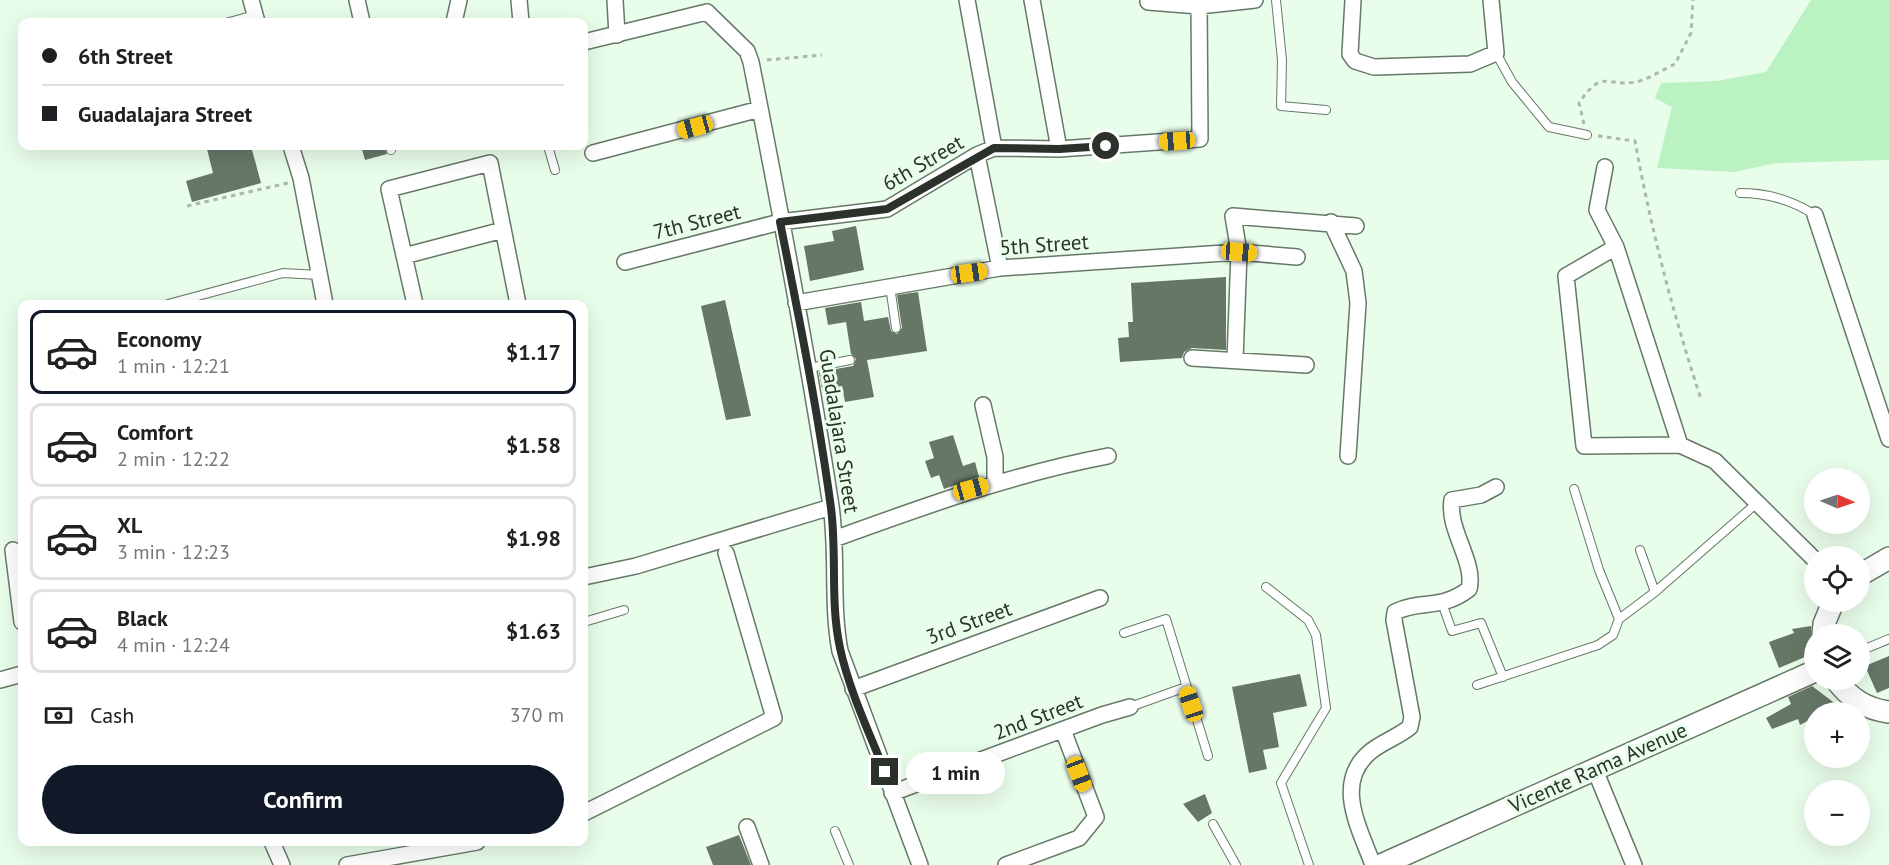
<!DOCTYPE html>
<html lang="en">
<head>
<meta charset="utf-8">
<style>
	body { margin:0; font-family:"PT Sans",sans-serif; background:#f2f2f2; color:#202124; height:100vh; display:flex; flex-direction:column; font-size:22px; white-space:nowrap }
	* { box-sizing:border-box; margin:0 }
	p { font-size:20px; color:#757577 }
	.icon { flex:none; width:33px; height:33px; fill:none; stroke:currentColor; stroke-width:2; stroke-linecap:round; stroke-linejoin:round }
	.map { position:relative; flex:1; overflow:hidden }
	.panel { position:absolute; left:18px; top:300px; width:570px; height:546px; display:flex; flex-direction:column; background:#fff; border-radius:12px; box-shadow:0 6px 24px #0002 }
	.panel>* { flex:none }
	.top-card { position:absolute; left:18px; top:18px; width:570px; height:132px; border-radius:12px; box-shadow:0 6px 24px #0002; display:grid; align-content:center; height:132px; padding:0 24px; background:#fff }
	.needle { width:39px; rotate:92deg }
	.buttons { position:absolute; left:1804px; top:468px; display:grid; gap:12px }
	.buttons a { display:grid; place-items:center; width:66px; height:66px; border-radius:50%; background:#fff; box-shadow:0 6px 24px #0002; font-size:30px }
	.end { position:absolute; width:27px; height:27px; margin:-14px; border:8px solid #2a322b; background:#fff; box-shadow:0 0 0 3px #fff }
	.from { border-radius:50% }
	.bubble { position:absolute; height:42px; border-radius:21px; background:#fff; box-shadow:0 6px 24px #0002; font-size:20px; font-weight:600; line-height:42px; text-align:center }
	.car { position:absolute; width:18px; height:36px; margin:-18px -9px; border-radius:8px; box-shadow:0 0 4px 2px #0007; background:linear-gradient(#f5c518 24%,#345 0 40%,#f5c518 0 76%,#345 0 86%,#f5c518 0) }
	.top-card b { display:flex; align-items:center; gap:21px; height:57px; font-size:22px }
	.top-card b+b { border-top:2px solid #e0e0e0 }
	.top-card i { width:15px; height:15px; background:#202124 }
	ul { padding:10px 0 0; list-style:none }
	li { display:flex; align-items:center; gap:18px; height:84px; margin:0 12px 9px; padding:0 12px; border:3px solid #e0e0e0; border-radius:12px }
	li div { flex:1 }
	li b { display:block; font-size:22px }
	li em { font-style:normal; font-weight:600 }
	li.selected { border-color:#111827 }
	li>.icon { width:54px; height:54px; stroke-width:1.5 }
	.pay { display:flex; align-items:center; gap:15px; height:66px; padding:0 24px; font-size:22px }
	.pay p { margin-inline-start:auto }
	.cta { display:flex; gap:12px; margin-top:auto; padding:12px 24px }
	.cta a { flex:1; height:69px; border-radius:36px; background:#111827; color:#fff; font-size:24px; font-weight:600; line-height:69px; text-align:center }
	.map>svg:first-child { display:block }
	.green { fill:#baf2c1 }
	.building { fill:#667768 }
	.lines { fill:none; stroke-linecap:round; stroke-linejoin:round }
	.lane-casing { stroke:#667868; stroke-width:10 }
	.street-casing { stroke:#667868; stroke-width:18 }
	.secondary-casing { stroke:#667868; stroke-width:24 }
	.path { stroke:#a9b9aa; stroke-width:3; stroke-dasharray:4.5 4.5; stroke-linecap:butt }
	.lane { stroke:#fff; stroke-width:8 }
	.street { stroke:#fff; stroke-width:15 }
	.secondary { stroke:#fff; stroke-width:21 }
	.route { stroke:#2a322b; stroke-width:8 }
	.labels { text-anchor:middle; stroke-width:6; stroke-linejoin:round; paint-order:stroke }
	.street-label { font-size:21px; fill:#2a322b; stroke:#e9fdeb }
</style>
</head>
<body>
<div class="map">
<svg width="1889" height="865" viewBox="0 0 1889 865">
	<rect width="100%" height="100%" fill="#e9fdeb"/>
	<path class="green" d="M1811,0H1889V160L1776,163L1734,172L1657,168L1672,107L1655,98L1661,83L1717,81L1766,72Z"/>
	<path class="building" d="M219,146H251L261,183L192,202L186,181L213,173L207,149Z
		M361,146H384L387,154L365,160Z
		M856,226L864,270L810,281L804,246L834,241L832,231Z
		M1226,277V350L1192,348L1184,352L1182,358L1120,362L1118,338L1129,337L1128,322H1133L1131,283Z
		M918,292L927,351L867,360L874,397L845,402L842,386L822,389L819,372L853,366L856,359L851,354L846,322L828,325L825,308L861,302L864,321L888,317L891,331L897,334L902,328L897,295Z
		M725,300L751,416L726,420L701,306Z
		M953,435L963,466L975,462L979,477L944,489L939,475L931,478L925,461L934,458L929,442Z
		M1811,626L1812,654L1779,668L1769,642L1794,633L1792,629Z
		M1889,656V688L1877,693L1865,666Z
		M1300,674L1307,706L1273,713L1279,747L1263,750L1267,769L1249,773L1232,687Z
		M1812,686L1837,705L1823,712H1815V717L1800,725L1798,719L1772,729L1766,718L1791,704L1788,697Z
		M1205,794L1212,813L1198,822L1183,804Z
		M739,835L751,865H713L706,847Z"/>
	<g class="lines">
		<g class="lane-casing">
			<path id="lane" d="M1276,0L1282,60L1281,106L1326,110
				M229,22L255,15
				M1496,53L1512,82L1549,127L1587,135
				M390,146L391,150
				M548,146L555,170
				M1740,193C1768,193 1792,200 1815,215
				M890,286L896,328
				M168,304L283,273L319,275
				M809,368L850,360
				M1574,489L1599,570L1619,619
				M1640,550L1655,592
				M1266,587L1308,620L1316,635L1326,708L1281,783L1309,865
				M1442,603L1452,631L1481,623L1503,677
				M584,622L624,610
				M1124,633L1166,619L1208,756
				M1860,651L1889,639
				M1477,685L1598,645L1613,635L1619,619L1655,592L1758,502
				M1130,707L1186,687
				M1213,824L1236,865
				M835,831L849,865"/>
		</g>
		<g class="street-casing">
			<path id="street" d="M251,0L257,22
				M357,0L362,22
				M519,0L521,22
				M615,0L617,35
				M967,0L994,148
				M1032,0L1059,149
				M1353,0L1350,54L1355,61L1374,67L1470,64L1496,53L1491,0
				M1148,2L1199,6L1255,0
				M707,12L747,51L751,62C780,209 808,357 831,506C838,554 831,603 840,651L920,865
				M454,22L459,0
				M584,42L707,12
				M291,146L301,178L325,304
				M593,153L760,109
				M977,155L1000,268
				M1605,167L1597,210L1616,247L1680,445
				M1815,215L1889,439
				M1331,222L1354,271L1358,303L1348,456
				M1616,247L1566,276L1584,446L1680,445L1715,461L1815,560
				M404,256L503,230
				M625,262L780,222L887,209L977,155L994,148L1059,149L1200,139L1199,0
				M796,303L1000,268L1239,252L1297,257
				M415,304L389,189L490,163L518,304
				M1192,358L1306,365
				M1235,360L1239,252L1233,216L1356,226
				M983,405L995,457V483
				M834,539C925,506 1013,474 1108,456
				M13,550L22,622
				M584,577L636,566L831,507
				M0,680L22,674
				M853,689L1100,598
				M1595,770L1634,865
				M892,793L1102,715L1130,707
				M584,813L774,718L726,553
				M747,827L761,865
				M272,842L282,865
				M347,865L477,842
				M1006,865L1079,838L1096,817L1063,730
				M1373,865C1360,829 1333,783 1370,752C1382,742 1398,737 1410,727L1412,717L1394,620L1395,612C1421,599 1440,611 1469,589C1476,562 1447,530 1452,500L1481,495L1496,487"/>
		</g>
		<g class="secondary-casing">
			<path id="secondary" d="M1860,575L1889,558
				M1823,634L1824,624L1833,602
				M1836,680C1850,698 1865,709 1889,712
				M1381,865L1815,671"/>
		</g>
		<path class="path" d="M767,60L822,55
			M1584,124L1579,103C1603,68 1605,87 1636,82C1649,79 1664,69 1675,64L1691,33L1693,0
			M1598,136L1635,141C1651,229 1673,314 1701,399
			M187,206L288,183"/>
		<use href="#lane" class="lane"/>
		<use href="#street" class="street"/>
		<use href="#secondary" class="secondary"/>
	</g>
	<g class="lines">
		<path class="route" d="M885,772C869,732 849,690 840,648C830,602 837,555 831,508C818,412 799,317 780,222L887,209L994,148L1059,149L1106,146"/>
	</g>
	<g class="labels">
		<g class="street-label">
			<text transform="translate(923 163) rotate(-30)" y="7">6th Street</text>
			<text transform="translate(697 222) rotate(-14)" y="7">7th Street</text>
			<text transform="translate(1044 245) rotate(-4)" y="7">5th Street</text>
			<text transform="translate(839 431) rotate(81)" y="7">Guadalajara Street</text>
			<text transform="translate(969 623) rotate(-20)" y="7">3rd Street</text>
			<text transform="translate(1038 717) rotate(-21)" y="7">2nd Street</text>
			<text transform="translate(1598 768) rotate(-24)" y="7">Vicente Rama Avenue</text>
		</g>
	</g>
</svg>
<div class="buttons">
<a><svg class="needle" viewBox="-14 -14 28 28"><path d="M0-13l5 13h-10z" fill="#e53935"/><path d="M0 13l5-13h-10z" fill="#757577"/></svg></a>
<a><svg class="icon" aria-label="locate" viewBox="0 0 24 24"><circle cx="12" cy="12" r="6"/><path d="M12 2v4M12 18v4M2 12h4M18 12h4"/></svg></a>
<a><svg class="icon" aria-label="layers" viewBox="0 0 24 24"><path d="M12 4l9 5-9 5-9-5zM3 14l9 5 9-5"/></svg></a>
<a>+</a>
<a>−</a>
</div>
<i class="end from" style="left:1106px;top:146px"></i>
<i class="end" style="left:885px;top:772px"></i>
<div class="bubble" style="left:906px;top:752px;width:99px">1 min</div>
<i class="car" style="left:695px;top:127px;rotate:255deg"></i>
<i class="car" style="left:1177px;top:141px;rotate:266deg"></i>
<i class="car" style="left:1239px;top:252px;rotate:94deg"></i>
<i class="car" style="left:969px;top:273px;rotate:82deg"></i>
<i class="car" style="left:971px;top:489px;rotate:75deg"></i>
<i class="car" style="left:1191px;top:704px;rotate:342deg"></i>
<i class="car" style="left:1079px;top:774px;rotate:159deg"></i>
<div class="top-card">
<b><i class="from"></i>6th Street</b>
<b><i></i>Guadalajara Street</b>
</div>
<section class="panel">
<ul>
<li class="selected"><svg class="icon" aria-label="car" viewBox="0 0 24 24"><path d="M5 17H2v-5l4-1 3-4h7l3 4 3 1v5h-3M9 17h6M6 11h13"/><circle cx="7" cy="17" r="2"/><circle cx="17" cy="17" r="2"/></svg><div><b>Economy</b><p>1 min · 12:21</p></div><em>$1.17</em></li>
<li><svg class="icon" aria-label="car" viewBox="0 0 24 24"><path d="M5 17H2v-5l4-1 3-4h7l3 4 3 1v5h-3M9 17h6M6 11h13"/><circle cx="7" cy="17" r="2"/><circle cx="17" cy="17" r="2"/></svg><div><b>Comfort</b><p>2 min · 12:22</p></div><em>$1.58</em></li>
<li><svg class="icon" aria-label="car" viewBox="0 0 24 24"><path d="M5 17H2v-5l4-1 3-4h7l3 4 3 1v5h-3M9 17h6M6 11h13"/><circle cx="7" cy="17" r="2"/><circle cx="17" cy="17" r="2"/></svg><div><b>XL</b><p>3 min · 12:23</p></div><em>$1.98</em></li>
<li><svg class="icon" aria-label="car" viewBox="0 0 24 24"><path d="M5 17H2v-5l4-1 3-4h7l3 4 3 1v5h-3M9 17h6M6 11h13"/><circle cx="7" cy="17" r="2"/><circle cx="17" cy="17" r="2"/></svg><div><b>Black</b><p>4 min · 12:24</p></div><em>$1.63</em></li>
</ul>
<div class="pay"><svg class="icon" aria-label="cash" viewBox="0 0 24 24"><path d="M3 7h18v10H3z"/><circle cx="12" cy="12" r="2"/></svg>Cash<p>370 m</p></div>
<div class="cta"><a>Confirm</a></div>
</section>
</div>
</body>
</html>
